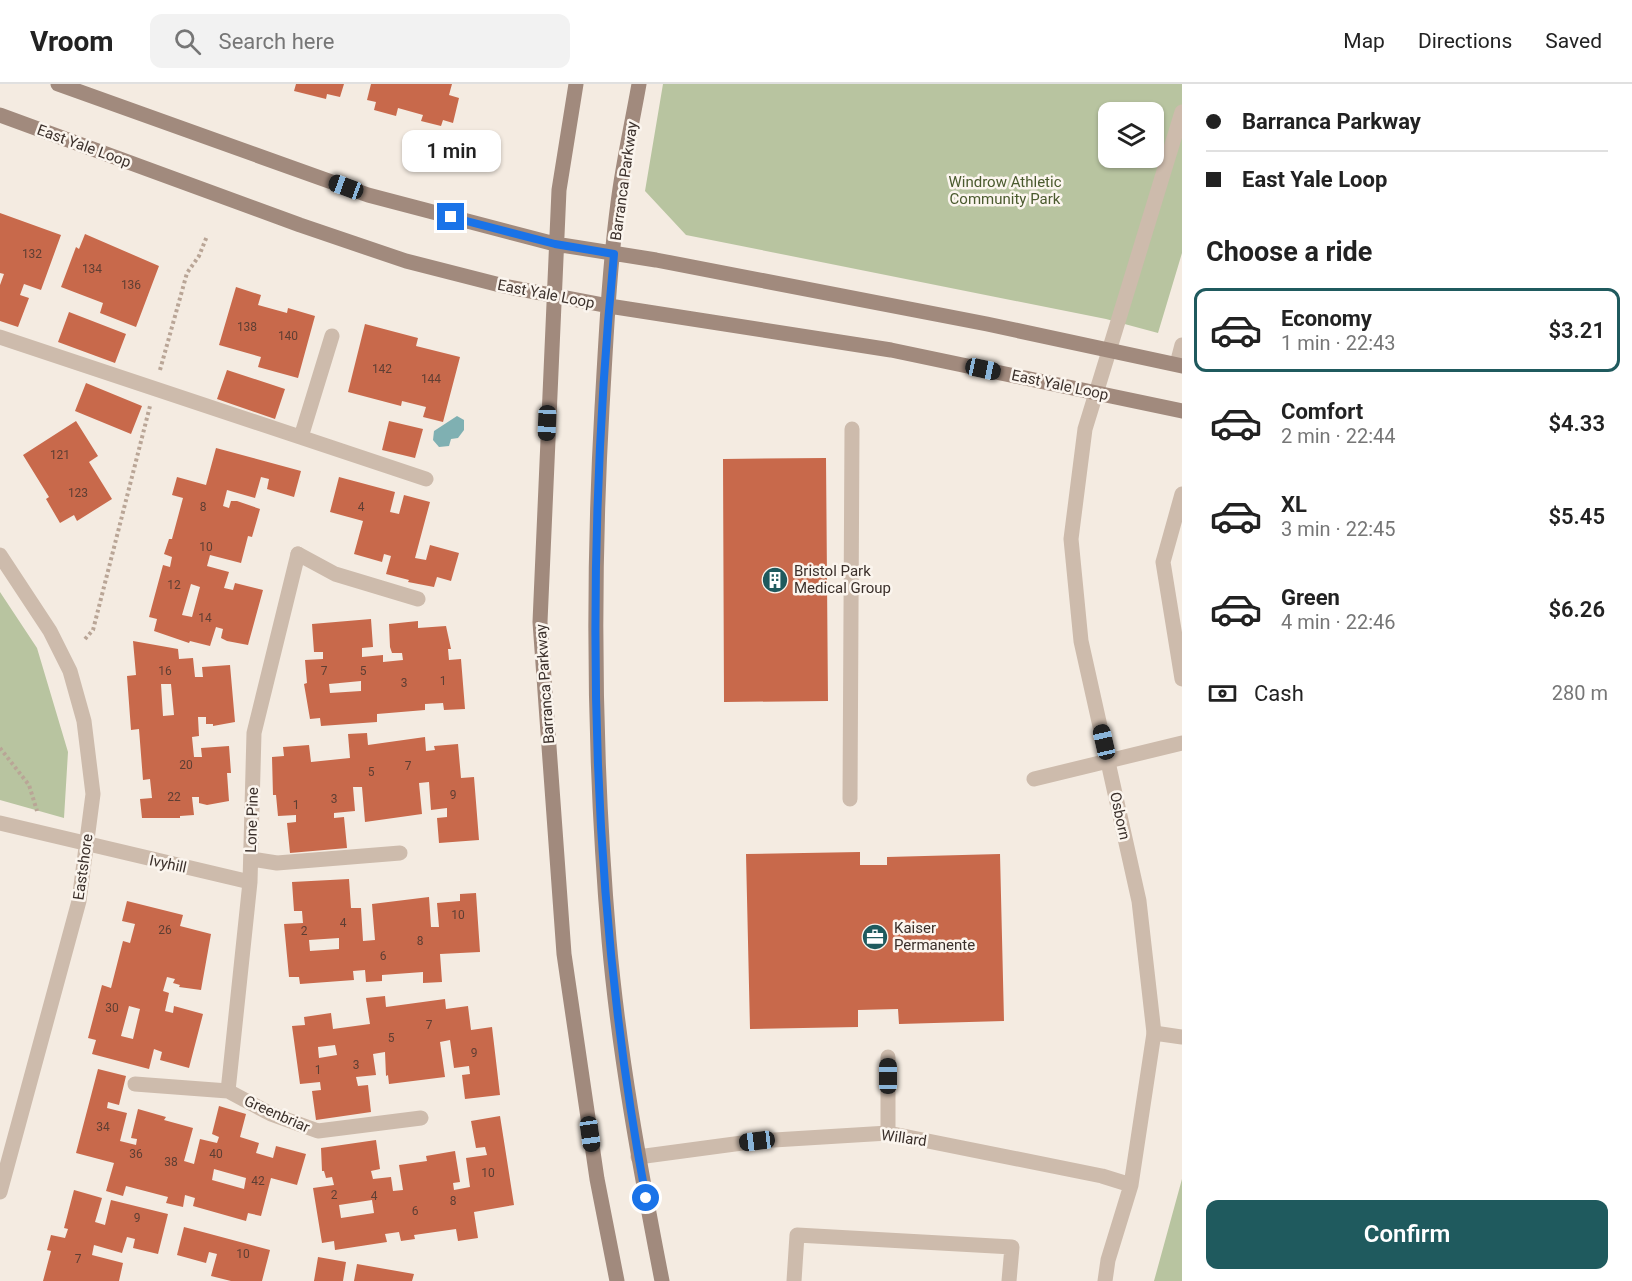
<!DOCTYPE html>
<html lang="en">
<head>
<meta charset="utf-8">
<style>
	body { margin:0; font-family:Roboto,sans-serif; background:#f2f2f2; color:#222; height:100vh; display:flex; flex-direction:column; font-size:22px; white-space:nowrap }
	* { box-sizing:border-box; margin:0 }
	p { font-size:20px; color:#767676 }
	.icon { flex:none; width:33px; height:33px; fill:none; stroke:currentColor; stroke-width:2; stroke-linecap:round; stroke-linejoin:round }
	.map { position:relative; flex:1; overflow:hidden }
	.details { display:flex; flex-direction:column; background:#fff; width:450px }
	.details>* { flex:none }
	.banner { display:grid; align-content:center; height:132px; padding:0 24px; background:#fff }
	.tools { position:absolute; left:1098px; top:18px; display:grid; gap:12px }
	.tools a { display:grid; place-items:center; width:66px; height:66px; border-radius:12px; background:#fff; box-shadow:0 2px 4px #0004; font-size:30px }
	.end { position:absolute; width:27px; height:27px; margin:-14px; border:8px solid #1a73e8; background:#fff; box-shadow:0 0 0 3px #fff }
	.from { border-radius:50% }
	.bubble { position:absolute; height:42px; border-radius:12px; background:#fff; box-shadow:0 2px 4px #0004; font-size:20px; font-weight:600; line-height:42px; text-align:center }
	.car { position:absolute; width:18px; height:36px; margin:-18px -9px; border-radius:8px; box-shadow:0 0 4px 2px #0007; background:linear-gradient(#222 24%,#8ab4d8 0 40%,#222 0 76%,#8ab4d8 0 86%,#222 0) }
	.banner b { display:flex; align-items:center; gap:21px; height:57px; font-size:22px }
	.banner b+b { border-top:2px solid #e0e0e0 }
	.banner i { width:15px; height:15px; background:#222 }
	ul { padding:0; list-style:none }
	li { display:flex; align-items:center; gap:18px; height:84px; margin:0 12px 9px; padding:0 12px; border:3px solid transparent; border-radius:12px }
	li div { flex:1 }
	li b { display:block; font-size:22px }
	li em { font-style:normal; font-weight:600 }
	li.current { border-color:#1f5a5e }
	li>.icon { width:54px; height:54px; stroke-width:1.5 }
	h2 { padding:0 24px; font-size:27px; line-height:72px }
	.pay { display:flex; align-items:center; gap:15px; height:66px; padding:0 24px; font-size:22px }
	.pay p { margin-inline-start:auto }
	.cta { display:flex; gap:12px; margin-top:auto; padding:12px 24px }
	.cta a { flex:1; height:69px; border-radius:12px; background:#1f5a5e; color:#fff; font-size:24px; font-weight:600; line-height:69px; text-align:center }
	header { display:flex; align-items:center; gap:36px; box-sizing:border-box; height:84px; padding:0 30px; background:#fff; border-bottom:2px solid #e0e0e0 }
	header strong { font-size:28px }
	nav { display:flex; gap:33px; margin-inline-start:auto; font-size:21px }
	.search { width:420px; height:54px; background:#f2f2f2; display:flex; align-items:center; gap:15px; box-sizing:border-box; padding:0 21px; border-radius:12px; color:#767676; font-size:22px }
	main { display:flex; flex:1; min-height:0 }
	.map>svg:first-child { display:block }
	.green { fill:#b8c4a0; fill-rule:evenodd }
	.water { fill:#7fb0b2 }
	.building { fill:#c8694b; fill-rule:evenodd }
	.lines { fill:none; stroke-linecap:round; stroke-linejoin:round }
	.path { stroke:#b9a596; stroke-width:4; stroke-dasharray:3 3; stroke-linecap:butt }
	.service { stroke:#cdbbac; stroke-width:15 }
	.minor { stroke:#cdbbac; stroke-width:15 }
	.tertiary { stroke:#cdbbac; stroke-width:15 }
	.secondary { stroke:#a18a7d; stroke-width:15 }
	.route { stroke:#1a73e8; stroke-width:8 }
	.labels { text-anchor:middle; stroke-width:5; stroke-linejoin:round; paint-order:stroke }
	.number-label { font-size:12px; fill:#5e3e33 }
	.street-label { font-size:15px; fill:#3b302b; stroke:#fbf5ee }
	.park-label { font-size:15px; fill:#4a5a2e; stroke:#fbf5ee }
	.poi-label { font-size:15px; fill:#3b302b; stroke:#fbf5ee; text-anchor:start }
</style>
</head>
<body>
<header>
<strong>Vroom</strong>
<div class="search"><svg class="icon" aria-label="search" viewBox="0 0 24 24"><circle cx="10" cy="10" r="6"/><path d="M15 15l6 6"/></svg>Search here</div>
<nav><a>Map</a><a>Directions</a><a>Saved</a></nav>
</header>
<main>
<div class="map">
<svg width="1182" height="1197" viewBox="0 0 1182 1197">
	<rect width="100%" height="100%" fill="#f4ebe1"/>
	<path class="green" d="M663,0H1182V169L1158,249L1106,235L686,151L645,107ZM1108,28H1154V74H1108Z
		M0,508L37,564L68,668L64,734L0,716Z
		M1182,1095V1197H1154Z"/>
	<path class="water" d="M457,332L464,336V346L458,354L451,355L449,362L439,363L433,356L434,347Z"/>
	<path class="building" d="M296,0H344L340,13L327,10L326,15L294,7Z
		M371,0H452L449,11L459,14L453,39L443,36L441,42L421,37L423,31L398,24L396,32L374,26L376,18L367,16Z
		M0,129L61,151L41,206L24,200L20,211L29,214L18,243L0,237V201L4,190L0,189Z
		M85,150L159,182L136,243L100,229L103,219L61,203L76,163L79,165Z
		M236,203L261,211L258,221L287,229L288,224L315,232L298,294L258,283L261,273L219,261Z
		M69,228L126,250L115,279L58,258Z
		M365,240L418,254L416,262L460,273L443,338L423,333L426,323L402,317L401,322L348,308Z
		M227,286L285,305L275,335L217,315Z
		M86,299L142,322L131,350L75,327Z
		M76,337L98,372L89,378L112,415L77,437L74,431L60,439L46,415L49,413L23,371Z
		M389,337L423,345L415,374L382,366Z
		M216,364L301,387L294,413L267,405L269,395L261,393L255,414L227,406L223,422L229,424L231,417H237L260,425L252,453L248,452L241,479L210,471L207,482L229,488L224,504L233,506L235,499L263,506L248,561L227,557L221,554L223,545L216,543L210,562L190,557L189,559L154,547L157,535L149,533L163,481L170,483L172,473L164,470L169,455H172L183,414L172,411L177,393L206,401ZM191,500L200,503L192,533L182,531Z
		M826,374L828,617L724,618L723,375Z
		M339,393L395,408L390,428L399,430L404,411L430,418L415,474L426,476L430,461L459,469L451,497L437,493L434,503L408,498L409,496L386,490L391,472L384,470L382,478L354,470L363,437L330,428Z
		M371,535L373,563L362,564V573L383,571V578L403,576L402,569H392L390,563L389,540L418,537V544L446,542L451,565H448L449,576L461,575L465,625L444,626L443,619L425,620V626L377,630V638L321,642L320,634L310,635L304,600L307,599L305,576L323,575V568H314L312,540ZM361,597V607L330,609L329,600Z
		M133,557L178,565L179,575L193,574L195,593H203L202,583L230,581L235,638L213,642V640H206V633H198L199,652L192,653L194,673H202L201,664L229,662L231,689H227L229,717L207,721L199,719V713H192L194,731L180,732V734H142L140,715L152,714L150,695L143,696L139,645L131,646L127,592L136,591ZM161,600H171L174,631L163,632Z
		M367,649L368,661L425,653L426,667L435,666L434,662L458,660L461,694L474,693L479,756L439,759L437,734L447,733V724L431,726L429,698L419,699L422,730L365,738L362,703H353L355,727L334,729V734L344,733L347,764L290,769L287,739L296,738V731L278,732L276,711H273L272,673L284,672L283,663L309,661L311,678L350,674L348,650Z
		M860,768V781H887V773L1000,770L1004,937L899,940L898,925L858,926V943L750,945L746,770Z
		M349,795L351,824H361L363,857L375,856L372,820L429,813L431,843H439L437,819L460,817V810L476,809L480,868L440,870L442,898L423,899V888L382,891V897L366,898L365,886L353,887L354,896L300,900L299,893H289L284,840L303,839L302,827H294L292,798ZM339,854V865L310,867L309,856Z
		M127,817L183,831L180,842L211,850L201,906L179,903L180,901L173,899L175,895L167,893L163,907L169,909L165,927L173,929L174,922L203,930L189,984L160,976L162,968L154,965L149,985L92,970L96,956L88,954L102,901L111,904L123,857L130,859L135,840L122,837ZM129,922L140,925L133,955L121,952Z
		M385,912L386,923L445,915L446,925L468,922L471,946L492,943L500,1011L465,1015L462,991L470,990L469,982L454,984L450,956L440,958L445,993L389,1000L388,991L386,992L385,968L373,970L376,991L356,993L358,1002L368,1001L371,1028L316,1036L312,1007L321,1006L320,998L300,1000L292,942L305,941L304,933L331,929L333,945L370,940L366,914ZM335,961L337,971L319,974L318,963Z
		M98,985L126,992L119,1021L108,1018L107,1024L127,1029L120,1057L136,1061L137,1055L131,1054L138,1025L166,1033L164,1036L193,1044L184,1077L194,1080L200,1055L217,1059L219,1053L212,1050L219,1022L246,1030L240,1053L259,1059L256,1069L273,1074L276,1062L306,1070L297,1101L271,1094L261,1132L248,1129L246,1137L193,1122L195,1114L185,1111L183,1123L166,1119L168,1113L126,1102L123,1112L106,1107L114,1079L76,1069ZM214,1085L246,1094L244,1105L212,1096Z
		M500,1032L514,1121L474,1128L478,1154L458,1157L456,1145L414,1151L415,1155L401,1157L399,1148L385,1150L387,1158L335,1166L334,1157L322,1159L313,1104L334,1101L332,1093L326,1094L324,1087H322L321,1064L376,1056L380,1085L371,1087L373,1095L391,1093L393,1107L403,1106L399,1081L427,1077L426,1072L455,1067L460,1098L453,1099L454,1106L470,1103L466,1074L487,1071L485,1063L476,1064L471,1037ZM372,1116L374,1129L341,1134L339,1121Z
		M74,1106L102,1114L95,1138L105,1141L111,1116L168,1130L158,1170L133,1164L135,1155L127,1153L122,1169L94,1161L92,1171L123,1179L119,1197H43L51,1167L47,1166L51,1151L65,1154L68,1145L64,1144Z
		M184,1143L270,1166L262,1197H231L211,1192L217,1170L209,1168L206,1179L177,1171Z
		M318,1173L346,1178L343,1197H314Z
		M357,1180L414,1190L412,1197H354Z"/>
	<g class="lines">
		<path class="path" d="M160,286L187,189L199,172L207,152
			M85,555L93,546L150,322
			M0,664L29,701L37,727"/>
		<path class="service" d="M0,253L426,395
			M1109,267L1182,28
			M1177,280L1182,261
			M301,353L332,252
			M1182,410L1163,478L1182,595
			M298,470L335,490L418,515
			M1034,695L1182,659
			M850,715L852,345
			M1154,949L1182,953
			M888,973V1049
			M794,1197L797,1151L1012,1163L1009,1197"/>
		<path class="minor" d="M0,739L250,798
			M251,775L277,779L400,769
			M135,1000L228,1007L271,1030L318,1047L421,1034
			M228,1007L250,798L254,649L298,470"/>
		<path class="tertiary" d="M0,471L50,547L70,587L84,637L93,710L79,817L0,1108
			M638,1073L757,1057L888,1049L1102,1092L1131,1101
			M1105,1197L1108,1176L1131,1101L1154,949L1139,817L1081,557L1071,455L1085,345L1109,267"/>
		<path class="secondary" d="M58,0L368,111L555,160L656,176L987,240L1182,282
			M576,0L559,106L540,538L564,870L597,1095L617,1197
			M639,0C632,40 623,79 618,119C609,187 606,256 602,324C592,502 594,679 609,856C619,970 640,1084 662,1197
			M0,31L300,141L406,177L504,202L609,222L891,266L1182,327"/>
	</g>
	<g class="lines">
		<path class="route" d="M451,133L555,160L614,170C584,484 587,803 646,1114"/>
	</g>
	<defs>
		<g id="building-disc" transform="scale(1.35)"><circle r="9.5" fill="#1f5a5e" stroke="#fbf5ee"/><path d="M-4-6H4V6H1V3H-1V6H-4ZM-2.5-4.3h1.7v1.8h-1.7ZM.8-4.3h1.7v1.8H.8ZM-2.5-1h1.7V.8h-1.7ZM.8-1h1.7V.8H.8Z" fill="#fff"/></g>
		<g id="office-disc" transform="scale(1.35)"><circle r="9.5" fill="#1f5a5e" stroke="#fbf5ee"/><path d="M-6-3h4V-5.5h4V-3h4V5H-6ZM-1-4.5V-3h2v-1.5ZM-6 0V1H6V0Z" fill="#fff"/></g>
	</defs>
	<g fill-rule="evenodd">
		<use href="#building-disc" x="775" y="496"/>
		<use href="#office-disc" x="875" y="853"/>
	</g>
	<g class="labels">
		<g class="number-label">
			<text x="32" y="174">132</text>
			<text x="92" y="189">134</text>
			<text x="131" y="205">136</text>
			<text x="247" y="247">138</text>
			<text x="288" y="256">140</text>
			<text x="382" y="289">142</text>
			<text x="431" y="299">144</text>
			<text x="60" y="375">121</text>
			<text x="78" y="413">123</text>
			<text x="203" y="427">8</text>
			<text x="361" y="427">4</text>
			<text x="206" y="467">10</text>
			<text x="174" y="505">12</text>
			<text x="205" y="538">14</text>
			<text x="165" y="591">16</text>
			<text x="324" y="591">7</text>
			<text x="363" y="591">5</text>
			<text x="443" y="601">1</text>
			<text x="404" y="603">3</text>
			<text x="186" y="685">20</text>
			<text x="408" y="686">7</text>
			<text x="371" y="692">5</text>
			<text x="453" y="715">9</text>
			<text x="174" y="717">22</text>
			<text x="334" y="719">3</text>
			<text x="296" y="725">1</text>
			<text x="458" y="835">10</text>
			<text x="343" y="843">4</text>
			<text x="165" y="850">26</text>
			<text x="304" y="851">2</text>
			<text x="420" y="861">8</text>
			<text x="383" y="876">6</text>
			<text x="112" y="928">30</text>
			<text x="429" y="945">7</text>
			<text x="391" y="958">5</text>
			<text x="474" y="973">9</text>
			<text x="356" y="985">3</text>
			<text x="318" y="990">1</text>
			<text x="103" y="1047">34</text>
			<text x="136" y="1074">36</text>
			<text x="216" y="1074">40</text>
			<text x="171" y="1082">38</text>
			<text x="488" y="1093">10</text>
			<text x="258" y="1101">42</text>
			<text x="334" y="1115">2</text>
			<text x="374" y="1116">4</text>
			<text x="453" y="1121">8</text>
			<text x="415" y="1131">6</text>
			<text x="137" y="1138">9</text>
			<text x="243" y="1174">10</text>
			<text x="78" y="1179">7</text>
		</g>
		<g class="street-label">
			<text transform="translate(84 62) rotate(20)" y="5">East Yale Loop</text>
			<text transform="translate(624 97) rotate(-82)" y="5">Barranca Parkway</text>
			<text transform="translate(546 210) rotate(11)" y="5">East Yale Loop</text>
			<text transform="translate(1060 301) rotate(12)" y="5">East Yale Loop</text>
			<text transform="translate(545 600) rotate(-94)" y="5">Barranca Parkway</text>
			<text transform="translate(1120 732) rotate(78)" y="5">Osborn</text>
			<text transform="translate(252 736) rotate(-88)" y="5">Lone Pine</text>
			<text transform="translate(168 780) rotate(12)" y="5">Ivyhill</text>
			<text transform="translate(83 783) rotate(-82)" y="5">Eastshore</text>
			<text transform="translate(277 1030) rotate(24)" y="5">Greenbriar</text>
			<text transform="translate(904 1054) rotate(8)" y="5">Willard</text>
		</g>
		<g class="park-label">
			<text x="1005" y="103">Windrow Athletic<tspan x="1005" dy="17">Community Park</tspan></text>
		</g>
		<g class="poi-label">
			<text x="794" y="492">Bristol Park<tspan x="794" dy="17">Medical Group</tspan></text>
			<text x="894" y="849">Kaiser<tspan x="894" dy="17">Permanente</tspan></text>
		</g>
	</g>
</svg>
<div class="tools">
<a><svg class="icon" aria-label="layers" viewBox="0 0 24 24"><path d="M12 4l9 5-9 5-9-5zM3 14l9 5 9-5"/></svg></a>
</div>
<i class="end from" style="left:646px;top:1114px"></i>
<i class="end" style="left:451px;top:133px"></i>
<div class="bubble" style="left:402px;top:46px;width:99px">1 min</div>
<i class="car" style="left:346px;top:103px;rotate:290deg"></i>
<i class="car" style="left:983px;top:285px;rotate:102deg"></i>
<i class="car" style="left:547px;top:339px;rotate:182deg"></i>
<i class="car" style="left:1104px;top:658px;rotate:347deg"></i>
<i class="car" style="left:888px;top:992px;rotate:0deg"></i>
<i class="car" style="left:590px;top:1050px;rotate:172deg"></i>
<i class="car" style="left:757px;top:1057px;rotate:263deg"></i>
</div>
<section class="details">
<div class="banner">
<b><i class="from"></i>Barranca Parkway</b>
<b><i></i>East Yale Loop</b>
</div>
<h2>Choose a ride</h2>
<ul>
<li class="current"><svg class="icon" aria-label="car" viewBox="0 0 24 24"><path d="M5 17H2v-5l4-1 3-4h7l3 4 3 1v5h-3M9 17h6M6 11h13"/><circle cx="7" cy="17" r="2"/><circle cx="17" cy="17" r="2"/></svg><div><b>Economy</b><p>1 min · 22:43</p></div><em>$3.21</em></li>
<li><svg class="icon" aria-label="car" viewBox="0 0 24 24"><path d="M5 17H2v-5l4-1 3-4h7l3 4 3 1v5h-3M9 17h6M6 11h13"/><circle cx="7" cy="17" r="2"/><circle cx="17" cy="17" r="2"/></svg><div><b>Comfort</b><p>2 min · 22:44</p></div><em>$4.33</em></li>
<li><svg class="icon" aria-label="car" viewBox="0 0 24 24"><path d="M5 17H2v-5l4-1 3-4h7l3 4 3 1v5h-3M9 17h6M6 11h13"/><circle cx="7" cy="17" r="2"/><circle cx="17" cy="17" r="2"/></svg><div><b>XL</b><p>3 min · 22:45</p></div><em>$5.45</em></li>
<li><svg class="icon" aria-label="car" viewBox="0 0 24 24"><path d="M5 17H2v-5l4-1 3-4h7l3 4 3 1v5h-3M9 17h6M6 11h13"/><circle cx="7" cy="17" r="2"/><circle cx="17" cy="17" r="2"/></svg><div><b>Green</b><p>4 min · 22:46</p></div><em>$6.26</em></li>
</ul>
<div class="pay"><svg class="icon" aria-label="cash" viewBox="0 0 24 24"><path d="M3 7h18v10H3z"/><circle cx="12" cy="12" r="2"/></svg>Cash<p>280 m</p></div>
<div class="cta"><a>Confirm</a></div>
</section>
</main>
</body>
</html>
